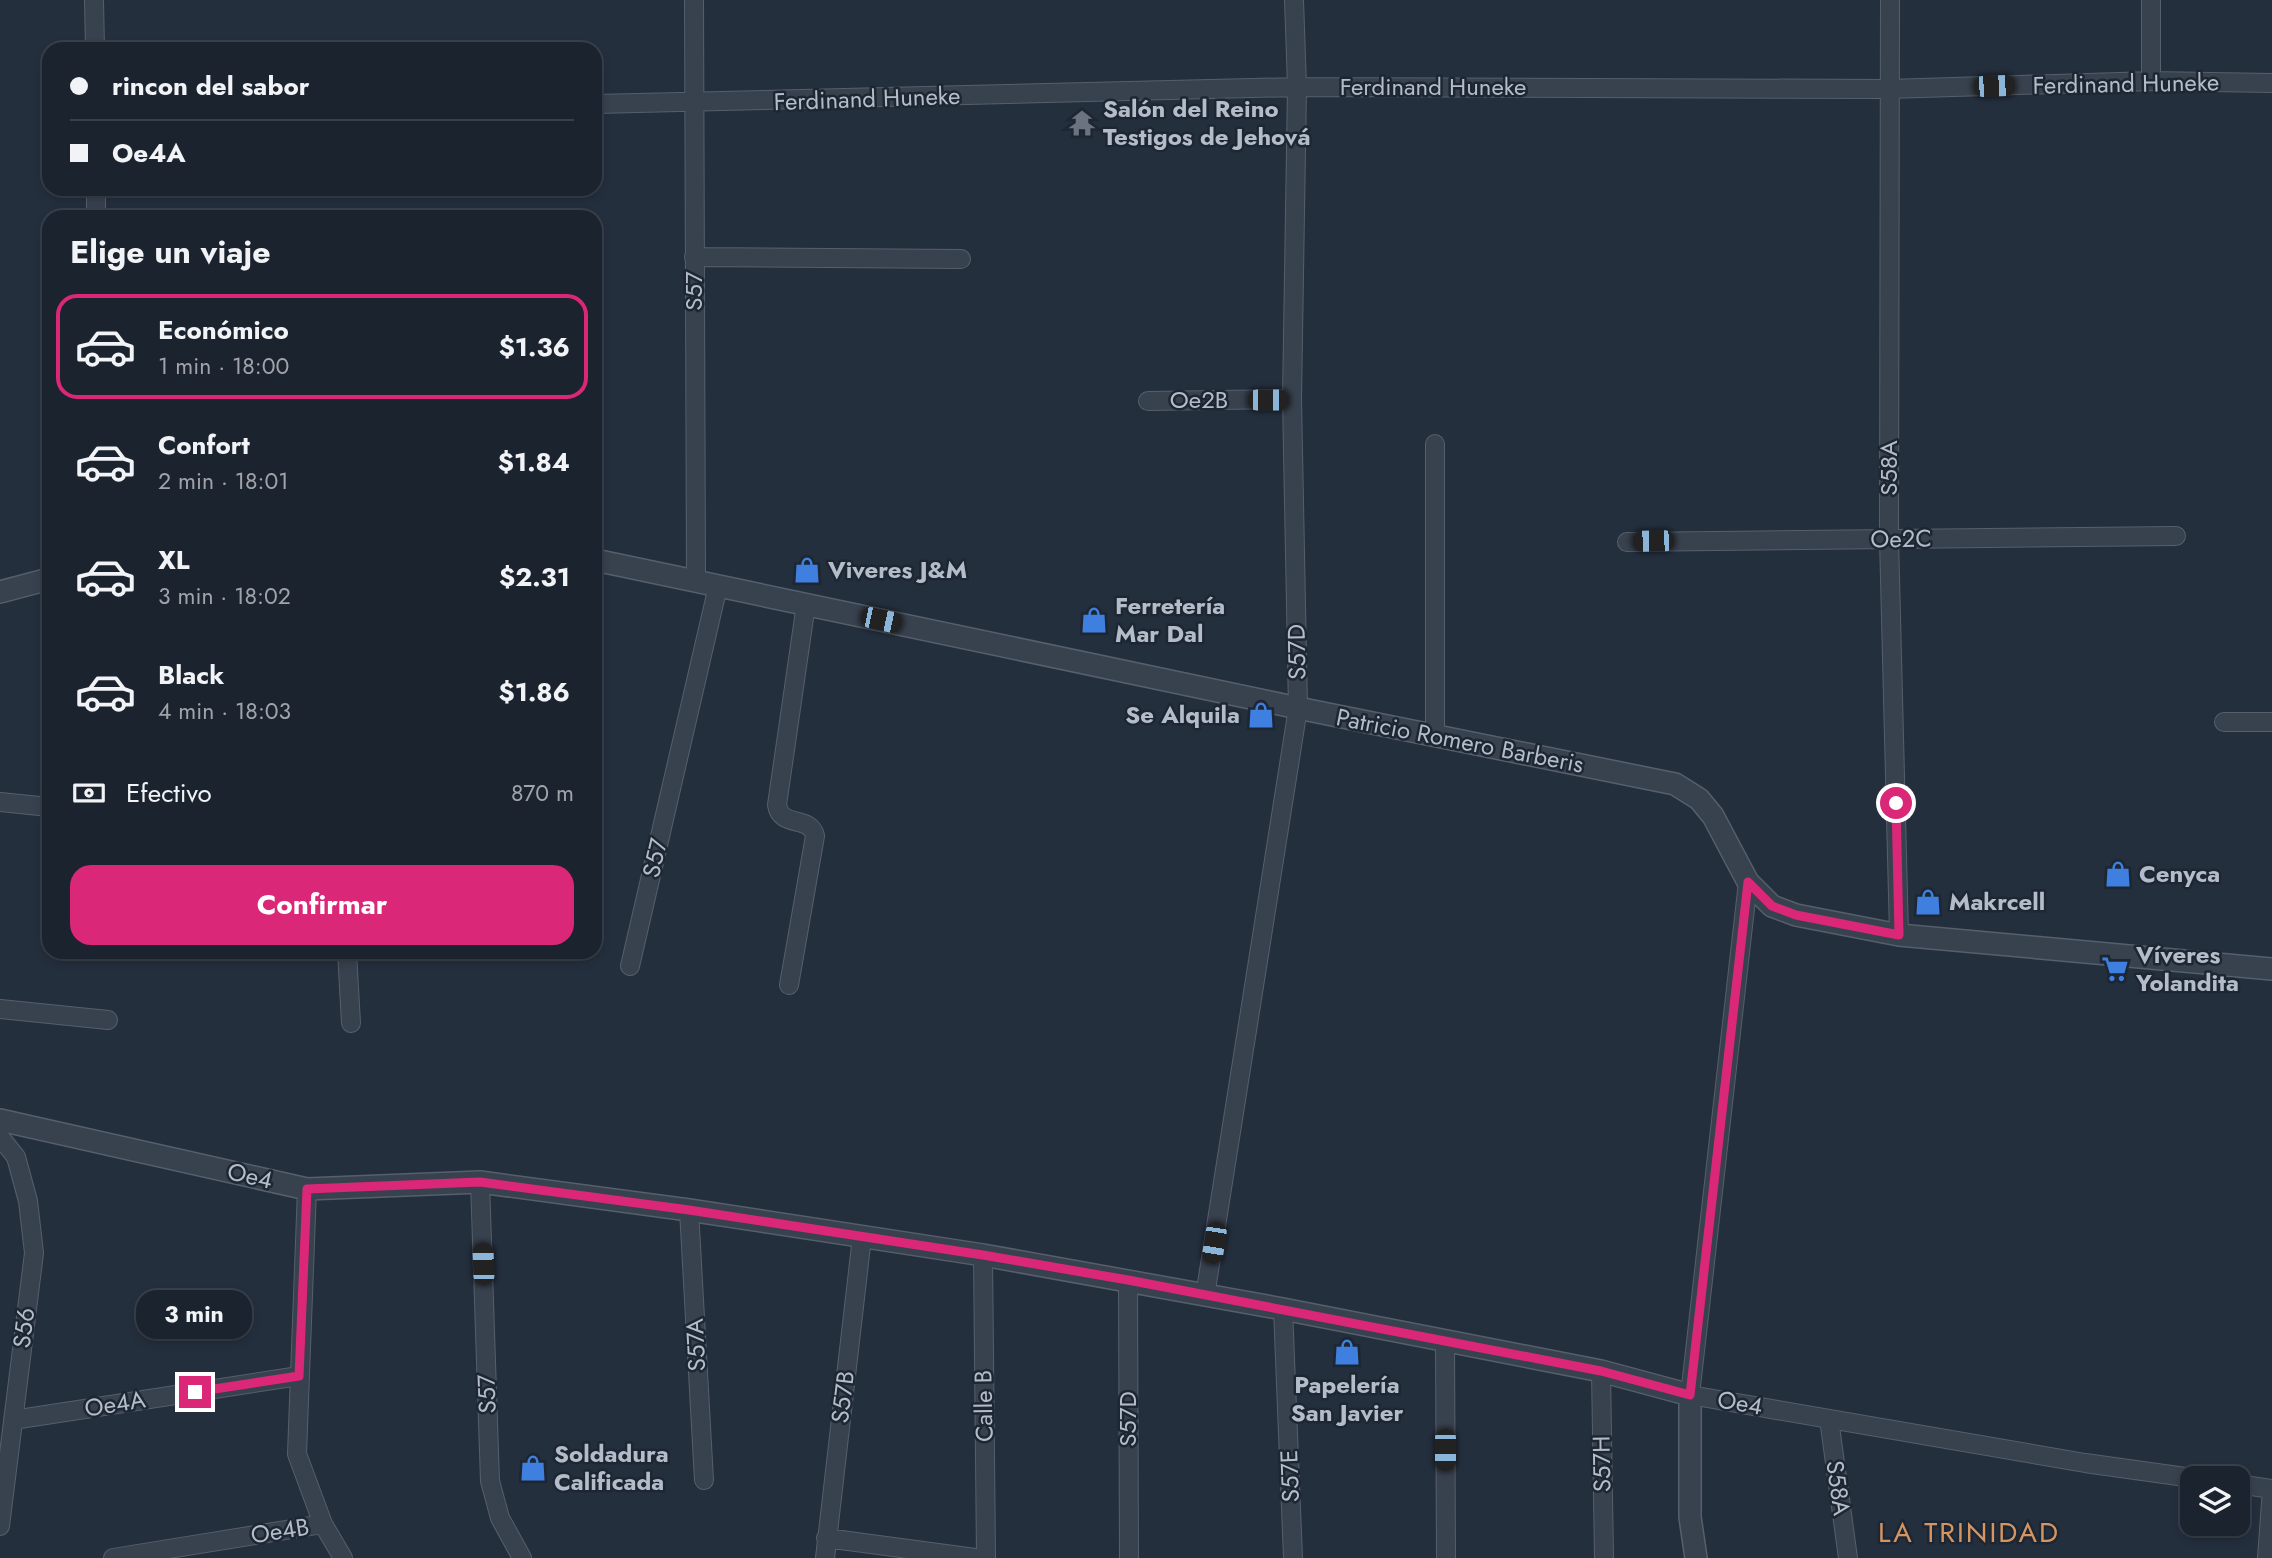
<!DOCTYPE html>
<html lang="es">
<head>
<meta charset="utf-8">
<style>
	body { margin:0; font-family:Jost,sans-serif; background:#242b36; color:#f1f3f6; height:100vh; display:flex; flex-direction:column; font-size:26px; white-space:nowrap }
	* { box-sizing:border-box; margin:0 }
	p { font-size:23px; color:#a0a4aa }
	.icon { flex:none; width:38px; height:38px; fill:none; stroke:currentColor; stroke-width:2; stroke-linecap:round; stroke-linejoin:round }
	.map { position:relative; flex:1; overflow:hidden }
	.side { position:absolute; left:42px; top:210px; width:560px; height:749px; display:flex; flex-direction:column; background:#1b232e; border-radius:21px; box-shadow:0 4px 10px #0003,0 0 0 2px #39404a }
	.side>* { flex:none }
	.hud { position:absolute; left:42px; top:42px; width:560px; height:154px; border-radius:21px; box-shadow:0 4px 10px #0003,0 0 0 2px #39404a; display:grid; align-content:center; height:154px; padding:0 28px; background:#1b232e }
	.buttons { position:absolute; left:2180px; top:1466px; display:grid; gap:14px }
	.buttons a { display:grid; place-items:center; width:70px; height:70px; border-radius:14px; background:#1b232e; box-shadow:0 4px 10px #0003,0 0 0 2px #39404a; font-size:35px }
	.end { position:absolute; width:32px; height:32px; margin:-16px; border:9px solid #db2777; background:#fff; box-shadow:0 0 0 4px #fff }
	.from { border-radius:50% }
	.bubble { position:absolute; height:49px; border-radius:21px; background:#1b232e; box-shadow:0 4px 10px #0003,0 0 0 2px #39404a; font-size:23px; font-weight:700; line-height:49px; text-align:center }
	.car { position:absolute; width:21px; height:42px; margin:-21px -10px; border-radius:9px; box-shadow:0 0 5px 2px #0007; background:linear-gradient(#222 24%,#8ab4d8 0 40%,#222 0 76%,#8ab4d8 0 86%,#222 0) }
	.hud b { display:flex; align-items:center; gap:24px; height:66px; font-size:26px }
	.hud b+b { border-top:2px solid #39404a }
	.hud i { width:18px; height:18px; background:#f1f3f6 }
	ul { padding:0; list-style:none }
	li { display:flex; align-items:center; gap:21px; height:105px; margin:0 14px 10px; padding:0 14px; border:4px solid transparent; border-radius:21px }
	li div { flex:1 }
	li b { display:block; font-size:26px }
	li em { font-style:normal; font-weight:700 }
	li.current { border-color:#db2777 }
	li>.icon { width:63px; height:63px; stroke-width:1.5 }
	h2 { padding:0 28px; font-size:32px; line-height:84px }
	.pay { display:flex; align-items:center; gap:18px; height:77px; padding:0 28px; font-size:26px }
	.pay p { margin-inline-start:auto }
	.cta { display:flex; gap:14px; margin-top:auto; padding:14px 28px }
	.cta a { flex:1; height:80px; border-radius:21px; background:#db2777; color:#fff; font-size:28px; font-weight:700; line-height:80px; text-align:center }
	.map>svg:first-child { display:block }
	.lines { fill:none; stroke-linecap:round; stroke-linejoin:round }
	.minor-casing { stroke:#565f6c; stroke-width:20 }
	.tertiary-casing { stroke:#565f6c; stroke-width:24 }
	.minor { stroke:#38414e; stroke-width:18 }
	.tertiary { stroke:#38414e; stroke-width:21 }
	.route { stroke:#db2777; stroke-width:9 }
	.labels { text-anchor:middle; stroke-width:5; stroke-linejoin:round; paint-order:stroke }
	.street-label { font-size:24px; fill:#b4bcc9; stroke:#1d2633 }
	.poi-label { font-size:24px; font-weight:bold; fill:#b4bcc9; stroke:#1d2633; text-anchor:start }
	.quarter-label { font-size:28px; letter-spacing:2px; fill:#d59563; stroke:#1d2633 }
</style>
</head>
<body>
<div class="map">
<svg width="2272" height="1558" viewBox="0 0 2272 1558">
	<rect width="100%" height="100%" fill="#242f3e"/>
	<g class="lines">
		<g class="minor-casing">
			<path id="minor" d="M94,0L95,49
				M694,0L696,581
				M1890,0L1889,539L1899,935
				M2151,0V81
				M595,104L1297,87L1889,89L2151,81L2272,83
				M96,189V217
				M694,257L961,259
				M1148,401L1292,399
				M1435,444V737
				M1627,542L2176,536
				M2224,722H2272
				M0,802L49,807
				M1748,882L1690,1395L2085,1463L2200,1479
				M347,952L351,1023
				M630,966L718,586
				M789,985L815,836C810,814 781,829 777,805L806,604
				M0,1009L108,1020
				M0,1137L16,1157L28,1201L34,1253L0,1526
				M480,1182L490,1481L500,1518L522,1558
				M307,1189L297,1454L323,1524L343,1558
				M689,1210L704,1480
				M983,1255L986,1558
				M1128,1280L1129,1558
				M1205,1296L1298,708L1292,399L1297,87L1294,0
				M1283,1309L1293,1558
				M1445,1341L1446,1558
				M1601,1371L1604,1558
				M1829,1419L1848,1558
				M13,1420L299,1376
				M2238,1484L2272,1489
				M826,1538L975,1558
				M113,1558L323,1524
				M825,1558L862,1237
				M2267,1558L2272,1489"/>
		</g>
		<g class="tertiary-casing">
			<path id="tertiary" d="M595,560L1298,708L1675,784L1699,799L1713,816L1748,882L1772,906L1796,915L1899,935L2272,969
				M0,592L49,579
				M0,1120L307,1189L480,1182L689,1210L983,1255L1283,1309L1601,1371L1690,1395V1517L1696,1558"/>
		</g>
		<use href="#minor" class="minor"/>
		<use href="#tertiary" class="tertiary"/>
	</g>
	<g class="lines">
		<path class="route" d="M195,1392L299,1376L307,1189L480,1182L689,1210L983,1255L1128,1280L1601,1371L1690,1395L1748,882L1772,906L1796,915L1899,935L1896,803"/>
	</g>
	<defs>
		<g id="temple-bare" transform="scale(2.1)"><path d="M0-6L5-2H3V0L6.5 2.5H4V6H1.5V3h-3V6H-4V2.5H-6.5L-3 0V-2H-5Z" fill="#6b7280" stroke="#1d2633" stroke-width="2.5" paint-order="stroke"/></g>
		<g id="shop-bare" transform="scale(2.1)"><path d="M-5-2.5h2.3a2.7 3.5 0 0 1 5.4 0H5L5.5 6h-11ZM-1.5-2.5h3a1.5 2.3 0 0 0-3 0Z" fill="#3f7fe0" stroke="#1d2633" stroke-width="2.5" paint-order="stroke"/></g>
		<g id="supermarket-bare" transform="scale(2.1)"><path d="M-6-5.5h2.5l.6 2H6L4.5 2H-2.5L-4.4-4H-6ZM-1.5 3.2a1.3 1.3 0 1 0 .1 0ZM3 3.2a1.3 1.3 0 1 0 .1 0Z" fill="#3f7fe0" stroke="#1d2633" stroke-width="2.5" paint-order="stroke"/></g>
	</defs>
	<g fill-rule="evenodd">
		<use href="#temple-bare" x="1082" y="123"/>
		<use href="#shop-bare" x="807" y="570"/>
		<use href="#shop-bare" x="1094" y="620"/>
		<use href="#shop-bare" x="1261" y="715"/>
		<use href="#shop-bare" x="2118" y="874"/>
		<use href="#shop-bare" x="1928" y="902"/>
		<use href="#supermarket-bare" x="2115" y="969"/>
		<use href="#shop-bare" x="1347" y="1352"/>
		<use href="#shop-bare" x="533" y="1468"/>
	</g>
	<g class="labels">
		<g class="street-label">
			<text transform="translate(2126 84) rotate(-1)" y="8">Ferdinand Huneke</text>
			<text x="1433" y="95">Ferdinand Huneke</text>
			<text transform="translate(867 99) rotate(-2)" y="8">Ferdinand Huneke</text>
			<text transform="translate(694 291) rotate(-90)" y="8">S57</text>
			<text x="1199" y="408">Oe2B</text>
			<text transform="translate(1889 468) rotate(-90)" y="8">S58A</text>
			<text transform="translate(1901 539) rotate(-1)" y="8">Oe2C</text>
			<text transform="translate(1297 652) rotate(-91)" y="8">S57D</text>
			<text transform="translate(1460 741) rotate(11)" y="8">Patricio Romero Barberis</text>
			<text transform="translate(655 858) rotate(-77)" y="8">S57</text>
			<text transform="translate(250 1176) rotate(13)" y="8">Oe4</text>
			<text transform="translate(24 1328) rotate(-83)" y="8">S56</text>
			<text transform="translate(696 1345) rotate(-93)" y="8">S57A</text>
			<text transform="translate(487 1394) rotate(-92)" y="8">S57</text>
			<text transform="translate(843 1397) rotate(-83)" y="8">S57B</text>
			<text transform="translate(1740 1403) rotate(10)" y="8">Oe4</text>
			<text transform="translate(115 1404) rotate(-9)" y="8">Oe4A</text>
			<text transform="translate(984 1406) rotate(-91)" y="8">Calle B</text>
			<text transform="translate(1128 1419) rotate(-90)" y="8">S57D</text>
			<text transform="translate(1602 1464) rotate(-91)" y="8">S57H</text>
			<text transform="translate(1290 1476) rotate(-92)" y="8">S57E</text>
			<text transform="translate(1838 1488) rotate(82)" y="8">S58A</text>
			<text transform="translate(280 1531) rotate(-9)" y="8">Oe4B</text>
		</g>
		<g class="poi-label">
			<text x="1103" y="117">Salón del Reino<tspan x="1103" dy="28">Testigos de Jehová</tspan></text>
			<text x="828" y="578">Viveres J&amp;M</text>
			<text x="1115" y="614">Ferretería<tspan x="1115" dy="28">Mar Dal</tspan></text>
			<text x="1240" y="723" text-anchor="end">Se Alquila</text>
			<text x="2139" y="882">Cenyca</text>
			<text x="1949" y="910">Makrcell</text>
			<text x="2136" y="963">Víveres<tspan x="2136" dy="28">Yolandita</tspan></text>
			<text x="1347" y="1393" text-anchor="middle">Papelería<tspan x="1347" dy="28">San Javier</tspan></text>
			<text x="554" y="1462">Soldadura<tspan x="554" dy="28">Calificada</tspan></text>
		</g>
		<g class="quarter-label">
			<text x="1969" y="1542">LA TRINIDAD</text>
		</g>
	</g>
</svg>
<div class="buttons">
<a><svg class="icon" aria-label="layers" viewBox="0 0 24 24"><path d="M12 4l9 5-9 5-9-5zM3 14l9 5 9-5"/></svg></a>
</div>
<i class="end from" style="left:1896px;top:803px"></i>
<i class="end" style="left:195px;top:1392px"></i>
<div class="bubble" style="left:136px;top:1290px;width:116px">3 min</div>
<i class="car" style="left:1994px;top:86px;rotate:88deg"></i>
<i class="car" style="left:1268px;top:400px;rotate:90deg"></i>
<i class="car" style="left:1653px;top:541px;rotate:269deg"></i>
<i class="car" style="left:881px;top:620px;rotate:102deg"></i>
<i class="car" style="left:1214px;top:1243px;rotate:189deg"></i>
<i class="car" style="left:483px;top:1264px;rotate:358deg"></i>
<i class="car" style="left:1445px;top:1450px;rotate:180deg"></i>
<div class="hud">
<b><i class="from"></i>rincon del sabor</b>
<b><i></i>Oe4A</b>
</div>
<section class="side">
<h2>Elige un viaje</h2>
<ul>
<li class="current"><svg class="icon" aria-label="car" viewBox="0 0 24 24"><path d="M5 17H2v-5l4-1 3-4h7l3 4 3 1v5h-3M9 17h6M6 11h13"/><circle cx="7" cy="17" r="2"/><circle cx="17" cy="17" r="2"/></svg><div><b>Económico</b><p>1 min · 18:00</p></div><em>$1.36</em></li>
<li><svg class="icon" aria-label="car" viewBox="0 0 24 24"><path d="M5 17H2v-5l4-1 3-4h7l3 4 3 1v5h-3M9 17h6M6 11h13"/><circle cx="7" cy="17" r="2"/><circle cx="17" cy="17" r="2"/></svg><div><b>Confort</b><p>2 min · 18:01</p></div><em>$1.84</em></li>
<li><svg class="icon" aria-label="car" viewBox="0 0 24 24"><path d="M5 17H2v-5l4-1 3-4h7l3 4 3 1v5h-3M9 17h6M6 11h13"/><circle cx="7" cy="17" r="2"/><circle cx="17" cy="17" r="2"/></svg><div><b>XL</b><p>3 min · 18:02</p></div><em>$2.31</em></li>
<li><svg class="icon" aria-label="car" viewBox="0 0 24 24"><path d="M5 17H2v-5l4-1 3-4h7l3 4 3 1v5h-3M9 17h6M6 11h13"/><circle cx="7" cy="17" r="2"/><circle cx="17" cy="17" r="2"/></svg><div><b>Black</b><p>4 min · 18:03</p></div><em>$1.86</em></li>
</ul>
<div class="pay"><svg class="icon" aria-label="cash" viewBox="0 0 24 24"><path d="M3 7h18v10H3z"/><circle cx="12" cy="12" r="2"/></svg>Efectivo<p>870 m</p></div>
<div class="cta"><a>Confirmar</a></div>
</section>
</div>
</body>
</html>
